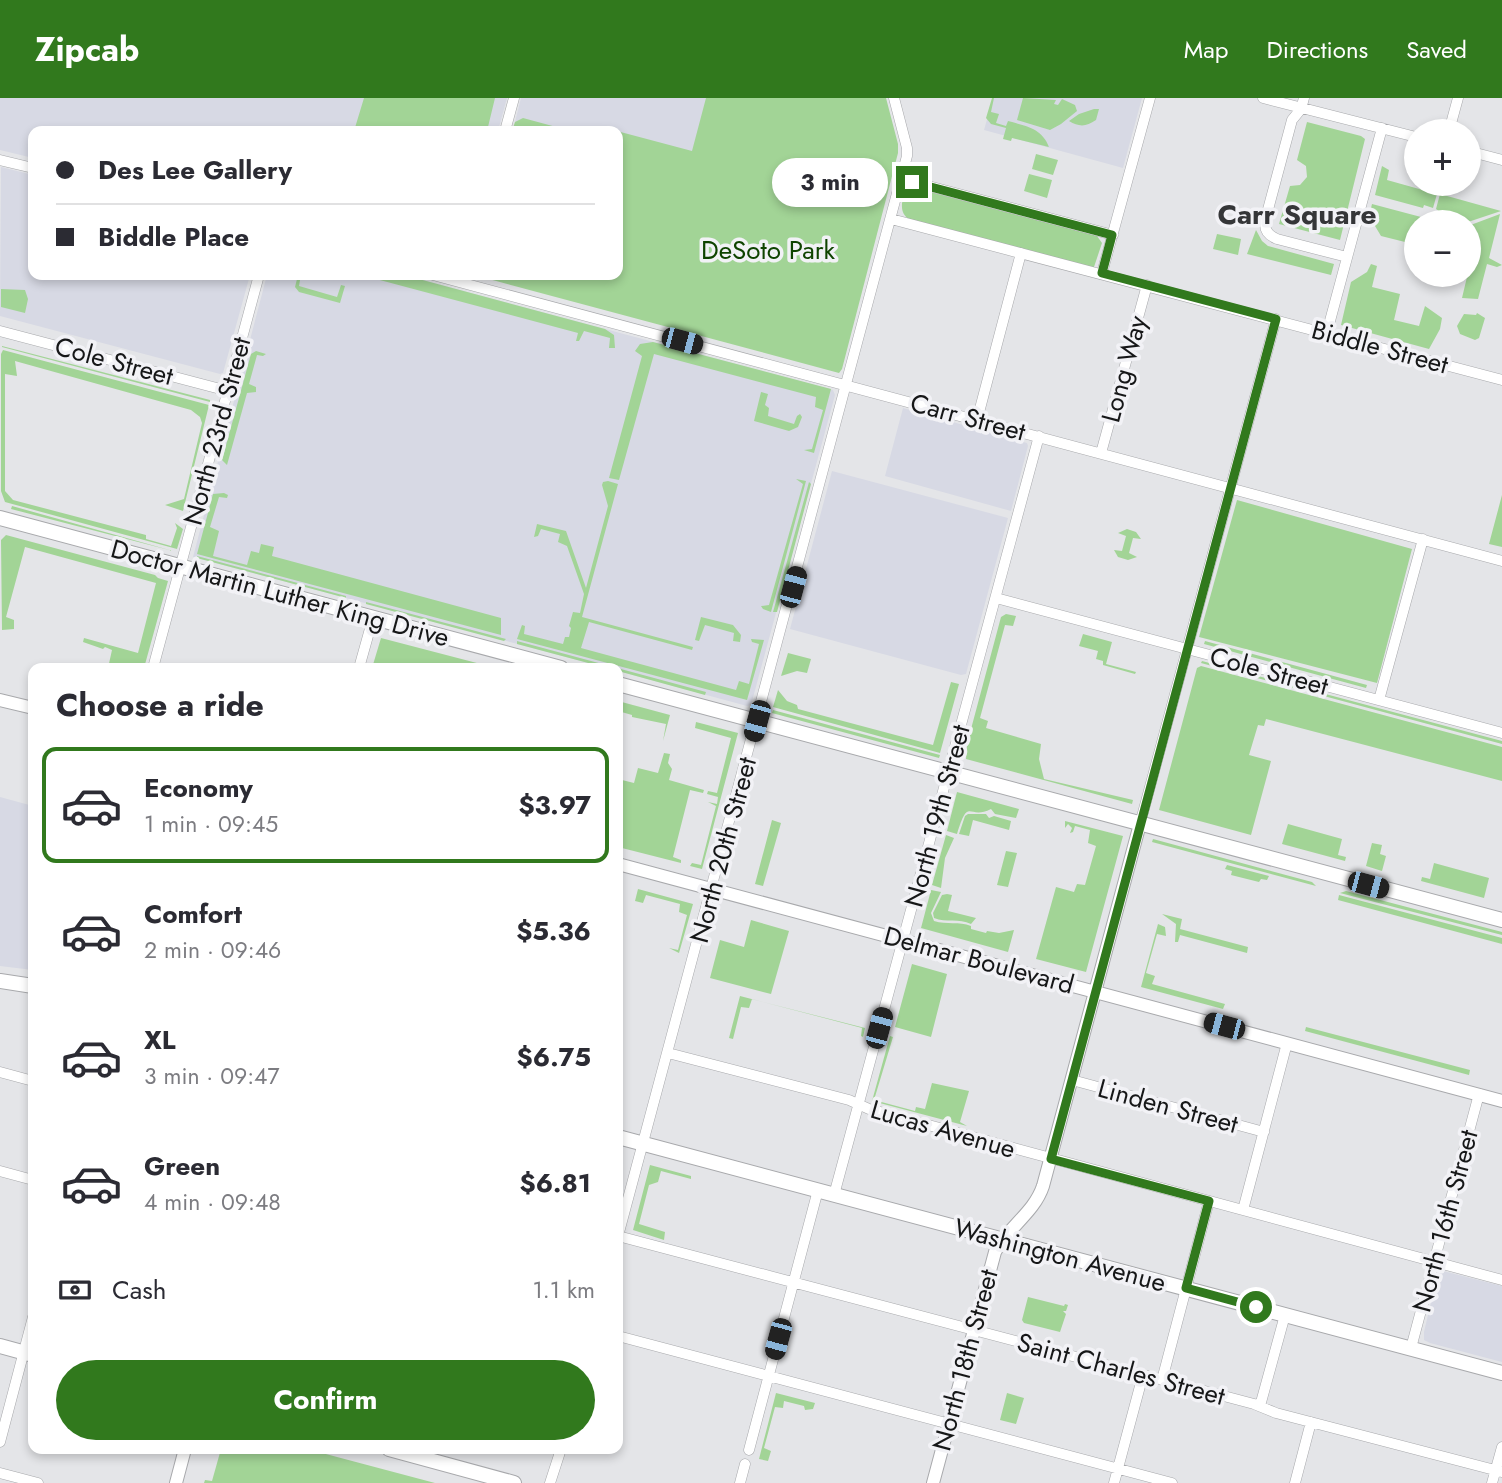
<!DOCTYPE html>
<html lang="en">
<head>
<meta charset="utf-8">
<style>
	body { margin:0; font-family:Jost,sans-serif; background:#f2f2f3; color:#2b2b33; height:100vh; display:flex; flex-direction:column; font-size:26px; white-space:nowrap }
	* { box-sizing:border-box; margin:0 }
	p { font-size:23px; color:#7c7c81 }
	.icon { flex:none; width:38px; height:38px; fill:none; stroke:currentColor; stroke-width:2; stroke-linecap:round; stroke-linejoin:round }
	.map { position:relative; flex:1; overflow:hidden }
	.details { position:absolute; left:28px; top:565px; width:595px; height:791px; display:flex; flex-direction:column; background:#fff; border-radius:14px; box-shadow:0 4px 10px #0003 }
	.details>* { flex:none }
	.hud { position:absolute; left:28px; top:28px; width:595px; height:154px; border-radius:14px; box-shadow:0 4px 10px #0003; display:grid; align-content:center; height:154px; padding:0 28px; background:#fff }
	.tools { position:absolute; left:1404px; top:21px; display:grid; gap:14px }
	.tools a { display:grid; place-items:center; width:77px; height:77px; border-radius:50%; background:#fff; box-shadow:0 4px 10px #0003; font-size:35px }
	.end { position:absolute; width:32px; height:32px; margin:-16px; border:9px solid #31791d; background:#fff; box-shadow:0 0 0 4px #fff }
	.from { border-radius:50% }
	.bubble { position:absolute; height:49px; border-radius:24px; background:#fff; box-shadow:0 4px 10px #0003; font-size:23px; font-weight:700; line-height:49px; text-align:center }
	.car { position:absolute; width:21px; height:42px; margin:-21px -10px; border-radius:9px; box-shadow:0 0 5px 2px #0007; background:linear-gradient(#222 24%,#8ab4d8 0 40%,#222 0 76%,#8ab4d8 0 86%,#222 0) }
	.hud b { display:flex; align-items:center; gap:24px; height:66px; font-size:26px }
	.hud b+b { border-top:2px solid #e1e1e2 }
	.hud i { width:18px; height:18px; background:#2b2b33 }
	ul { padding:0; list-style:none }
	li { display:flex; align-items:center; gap:21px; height:116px; margin:0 14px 10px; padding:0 14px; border:4px solid transparent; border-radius:14px }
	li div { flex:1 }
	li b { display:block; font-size:26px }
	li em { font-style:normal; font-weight:700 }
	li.selected { border-color:#31791d }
	li>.icon { width:63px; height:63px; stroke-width:1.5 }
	h2 { padding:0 28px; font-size:32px; line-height:84px }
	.pay { display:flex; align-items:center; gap:18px; height:77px; padding:0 28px; font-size:26px }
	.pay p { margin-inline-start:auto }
	.cta { display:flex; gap:14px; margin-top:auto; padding:14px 28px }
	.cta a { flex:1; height:80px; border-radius:42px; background:#31791d; color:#fff; font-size:28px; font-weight:700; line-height:80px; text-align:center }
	header { display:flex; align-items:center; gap:42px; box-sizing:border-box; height:98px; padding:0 35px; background:#31791d; color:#fff }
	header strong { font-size:33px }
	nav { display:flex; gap:38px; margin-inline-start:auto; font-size:24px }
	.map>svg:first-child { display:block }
	.built { fill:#d7d9e4 }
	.green { fill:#a2d496 }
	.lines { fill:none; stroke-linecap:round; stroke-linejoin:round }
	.minor-casing { stroke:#a8a9ac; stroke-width:11 }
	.tertiary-casing { stroke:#a8a9ac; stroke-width:14 }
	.secondary-casing { stroke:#a8a9ac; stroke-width:16 }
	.minor { stroke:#fff; stroke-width:10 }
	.tertiary { stroke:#fff; stroke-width:12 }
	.secondary { stroke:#fff; stroke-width:14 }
	.route { stroke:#31791d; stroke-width:9 }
	.labels { text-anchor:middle; stroke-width:7; stroke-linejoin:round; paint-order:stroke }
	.park-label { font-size:26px; fill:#0f4400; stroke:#f2f2f6 }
	.street-label { font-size:26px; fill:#161718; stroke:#f2f2f6 }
	.neighbourhood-label { font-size:28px; font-weight:bold; fill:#353638; stroke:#f2f2f6 }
</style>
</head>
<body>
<header>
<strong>Zipcab</strong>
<nav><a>Map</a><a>Directions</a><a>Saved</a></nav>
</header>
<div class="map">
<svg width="1502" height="1385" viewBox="0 0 1502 1385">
	<rect width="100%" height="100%" fill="#e4e5e8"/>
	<path class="built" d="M0,0H507L498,33H33V60L0,52Z
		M521,0H721L700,75L618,33H548L515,24Z
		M993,0H1142L1123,70L984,32Z
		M1,69L33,77V177H250L223,275L220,276L0,218Z
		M267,177H404L833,292L835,297L751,607L747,608L618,573V570H607L193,459Z
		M903,310L1027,345L1028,348L1011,413L885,378Z
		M832,373L1008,420L966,576L961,577L790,531Z
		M0,699L33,708V872L0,868Z
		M1443,1173L1502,1188V1264L1430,1245L1424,1242V1234L1437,1179Z"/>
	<path class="green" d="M364,0H495L487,33H354Z
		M706,0H886L898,46V55L842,271L839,275L474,177H618V33H597L598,28L692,53Z
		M992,0H994L991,14L999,16L996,25L1006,28L1008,23C1026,28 1042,30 1049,49L1012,40L1011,43L1003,41L1006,30L991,26L986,20Z
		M1023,0L1056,2L1054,6L1058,7L1062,1L1075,7L1077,13L1061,26L1050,32L1017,22Z
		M1094,11H1099L1096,22C1086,29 1079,29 1069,23L1079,16Z
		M523,20L571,33H512L515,24Z
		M1307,24L1361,38L1365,41L1340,142L1279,126L1290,88L1300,87L1307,79L1306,68L1297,62Z
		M1036,56L1058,62L1053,77L1032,71Z
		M1382,68L1389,72L1387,82L1437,96L1433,110L1424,107L1423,110L1375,97Z
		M1029,76L1052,82L1047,100L1024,93Z
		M910,90H915L1097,138L1102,145L1094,169H1089L909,121C898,115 901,98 910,90Z
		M1440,96L1501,113L1468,124H1454L1436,111Z
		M1372,106L1421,119L1419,124H1416L1413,146L1381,138L1369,118Z
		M1500,116L1489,160L1502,167L1497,169L1487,166L1478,201L1462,200L1467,179L1461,177H1468V128Z
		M1256,132L1262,143L1268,148L1334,166L1331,177L1247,156Z
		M1217,136L1241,141L1238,157L1213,151Z
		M1371,166L1377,168L1372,189L1400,196L1394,222L1419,228L1425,208L1442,220L1440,231L1429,251L1341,227L1351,184L1367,174Z
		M361,177H404L605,231L614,237L615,250H609L610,240L584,233L579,243H576L578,235Z
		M297,181L300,182L299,188L337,199L341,187L345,188L340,205L299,194L295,189Z
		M1,191L25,192L28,201L25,215L1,209Z
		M1477,215L1485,220L1479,240L1475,242L1460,236L1457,228L1464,216L1476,217Z
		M653,244L831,291L814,355L804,352L812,351L823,312L815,309L816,299L654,256L619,382L609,380L642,258L635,253L640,246Z
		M2,248L210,302V304L2,249Z
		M3,252L209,307L183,413L165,407L184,401L202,325L200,319L191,312L15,263L17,278L5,276V393L13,402L146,437V441L171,448L177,430L175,425L183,431L177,451L5,404L1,393V256Z
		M256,253L266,256L263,258L257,257L249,286L256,289V294L247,295L227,367L222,362L251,256Z
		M761,294L768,296L765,307L769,310L768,318L794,326L797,318L800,316L802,319L798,329L789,333L754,323Z
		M796,381L806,383L771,514L763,511L761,508L769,507L803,386Z
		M608,383L618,386L582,519L693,549L692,552L589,524L581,550L736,592L739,583L749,586L759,546L752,544L751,541L764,542L747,602L517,541L522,527L525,528L524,536L563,546L565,539H569L571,530L569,528L573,514L580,515L584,496L567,448L558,444L560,436L541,431L538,438L534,439L537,426L566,433L586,490L608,408L602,387L603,384Z
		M809,384L811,386L777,514H773Z
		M224,395L228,397L227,400L219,399L210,429L219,433L213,458L247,467L251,453L259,455L261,446L274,449L272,458L501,520V537L197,456L213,396Z
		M1502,397V449L1489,446Z
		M1237,402L1412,451L1377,585L1199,539Z
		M12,408L173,453L11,411Z
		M1127,431L1136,434L1141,441L1133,440L1129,455L1137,459L1128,462L1118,459L1114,452L1122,453L1126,438L1118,435Z
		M6,437L155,477L158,480L168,483L144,570H108L112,552L105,549L103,551L83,544L84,540L138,555L156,485L25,449L6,519L14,522V531L2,532L1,442Z
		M197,458L346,498V500L197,460Z
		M366,504L506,541L504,543L366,506Z
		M1006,516L1016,518L1013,528L1005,527L980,620L988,623L986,630L1041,646L1039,661L1044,681L1133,702L1132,706L966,661L967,646L1001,519Z
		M701,519L733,527L741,537L740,544L733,543L734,535L705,527L699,543L695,542Z
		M1083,536L1112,544L1106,566L1136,574L1135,576L1103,567V563L1096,561L1098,553L1079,548Z
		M381,540L496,570H372Z
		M517,543L706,594L705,597L618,573V570H607L517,546Z
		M1205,543L1367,587L1366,590L1204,546Z
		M788,555L811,561L807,575L797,573L781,578Z
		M1202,563L1502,643V646L1201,565Z
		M1201,568L1502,649V683L1266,621L1264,628L1258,627L1249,657L1271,663L1251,737L1159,712L1197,570Z
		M951,584L959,586L940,655L773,609L778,592L787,603L797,607L798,611L933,647Z
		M618,603L670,617L663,643L666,626L632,619V617L618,613Z
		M773,612L940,657L939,660L772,615Z
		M696,624L738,635L702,771L690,768L692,765L701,767L716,708L708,704L717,706L718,699L707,696L708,693L717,695L731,640L695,630Z
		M664,655L670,656L668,665L672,671L669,682L704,692L703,695L690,692L673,759L681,762V765L618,749V681L634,685L638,670L658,675Z
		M957,694L1019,711L1016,720L995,716L991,711C968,723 969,697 957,736L947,733Z
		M968,716H986L989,720L994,718L1011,723L1009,732L973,722L969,738L959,736L965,718Z
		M772,722L781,725L763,788L755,786Z
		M1065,723L1123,738L1086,874L1036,861L1056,789L1074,794L1077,786L1085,787L1096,748L1088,745L1090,732L1075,728L1073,734L1070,735L1072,730L1068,726L1065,730Z
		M1288,726L1342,741L1338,757L1346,759L1345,763L1282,746Z
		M946,737L954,740L945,760L941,790L932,787Z
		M1153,741L1312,784L1316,788L1152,744Z
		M1372,745L1382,747L1380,756L1386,758L1382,773L1366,768Z
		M1006,753L1017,755L1008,789L997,787Z
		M1434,765L1489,780L1484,800L1421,783L1422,779L1430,781Z
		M1227,767L1269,778L1267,782L1261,781L1259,784L1231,777L1232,773L1225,771Z
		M638,791L693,806L679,855L669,850L678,852L687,817L679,814L680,806L646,797L643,805L635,803Z
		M931,792L941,794L931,815L934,823C947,827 959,823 971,828V831L986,835L987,833L999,835L1014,832L1008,854L921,830Z
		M1346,793L1502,834V837L1340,795Z
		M947,796L952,797L948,813L976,820L971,826C959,820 946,825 934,820L933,815L942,797Z
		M1339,797L1502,840V846L1338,802Z
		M1162,816L1182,821L1180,831L1248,849L1247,855L1180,837L1178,844H1175L1176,826Z
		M751,822L789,833L771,896L710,880L720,842L744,849Z
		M1158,826L1165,829L1166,838L1157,836L1146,875L1155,878L1152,886L1225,906L1223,911L1141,889Z
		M912,866L947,876L931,939L895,929Z
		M740,898L865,930L863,939L861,938L862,930L752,901L749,910L741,909L733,941L729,940Z
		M1306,929L1470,972L1469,977L1305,933Z
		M890,938L893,939L874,1002L915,1013L916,1009L925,1011L932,985L969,993L960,1024L967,1028L872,1003Z
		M650,1067L691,1078V1081L661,1073L658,1084L649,1087L639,1126L665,1134L664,1142L633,1132Z
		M1028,1199L1064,1208L1065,1206L1068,1207L1066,1213H1063L1066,1216L1060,1234L1024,1225L1022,1222Z
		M776,1295L815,1305L813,1311L805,1312L804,1308L784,1303L783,1310L775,1309L764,1350L771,1353L768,1363L759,1361Z
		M1007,1295L1024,1300L1016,1326L1000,1322Z
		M221,1351H307L435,1385H204L205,1382L212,1383Z"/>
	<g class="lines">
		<g class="minor-casing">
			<path id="minor" d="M1263,0L1416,39
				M1304,0L1301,11L1292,22L1266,119C1263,130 1267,137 1277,141L1347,159
				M505,33L514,0
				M1449,33L1458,0
				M1468,53L1502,62
				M0,62L33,70
				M902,81L1113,137
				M891,121L1502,282
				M1102,175L1150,0
				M433,177L1502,463
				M0,233L228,293
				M1327,234L1382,30
				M977,322L1021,155
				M1101,355L1147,187
				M996,500L1502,635
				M153,570L259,177
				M359,570L373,520
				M1379,602L1423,441
				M1140,726L1276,221
				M668,955L849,1002L869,1011L1502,1182
				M0,974L33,983
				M1072,982L1264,1034
				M0,1073L33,1082
				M834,1097L1039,338
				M1243,1112L1287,945
				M618,1138L907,58V50L894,0
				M618,1138L1254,1306L1276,1315L1502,1374
				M618,1238L1172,1385
				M1411,1250L1479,996
				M1162,1282L1209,1103
				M1260,1308L1285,1217
				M0,1344L33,1219
				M749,1352L818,1092
				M0,1375L38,1385
				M550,1385L561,1351
				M740,1385L745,1366
				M1114,1385L1143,1277
				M1295,1385L1311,1324
				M1492,1385L1502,1349"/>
		</g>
		<g class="tertiary-casing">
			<path id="tertiary" d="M0,602L33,610
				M618,766L1502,1003
				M176,1385L185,1351
				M933,1385L995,1154C1008,1129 1034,1115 1043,1088L1140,726"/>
		</g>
		<g class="secondary-casing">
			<path id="secondary" d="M0,420L561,570
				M618,586L1502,822
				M0,883L33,888
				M618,1039L1502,1275
				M0,1248L33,1257
				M389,1351L514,1385"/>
		</g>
		<use href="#minor" class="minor"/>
		<use href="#tertiary" class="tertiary"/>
		<use href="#secondary" class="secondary"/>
	</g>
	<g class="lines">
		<path class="route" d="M912,84L1112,137L1102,175L1276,221L1051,1061L1209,1103L1186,1190L1256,1209"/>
	</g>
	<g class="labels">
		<g class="park-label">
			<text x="768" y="161">DeSoto Park</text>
		</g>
		<g class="street-label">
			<text transform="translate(1380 249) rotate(15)" y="9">Biddle Street</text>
			<text transform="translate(114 263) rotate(15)" y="9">Cole Street</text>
			<text transform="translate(1124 271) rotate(-75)" y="9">Long Way</text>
			<text transform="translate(968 319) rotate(15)" y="9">Carr Street</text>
			<text transform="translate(217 333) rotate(-75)" y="9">North 23rd Street</text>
			<text transform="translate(280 495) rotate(15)" y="9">Doctor Martin Luther King Drive</text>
			<text transform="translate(1269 573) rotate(15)" y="9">Cole Street</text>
			<text transform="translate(937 718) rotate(-75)" y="9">North 19th Street</text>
			<text transform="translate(723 752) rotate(-75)" y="9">North 20th Street</text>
			<text transform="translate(979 862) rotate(15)" y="9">Delmar Boulevard</text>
			<text transform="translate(1168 1008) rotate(15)" y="9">Linden Street</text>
			<text transform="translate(943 1031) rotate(16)" y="9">Lucas Avenue</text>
			<text transform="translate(1445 1123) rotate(-75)" y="9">North 16th Street</text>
			<text transform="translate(1060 1157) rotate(15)" y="9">Washington Avenue</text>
			<text transform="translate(965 1262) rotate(-75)" y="9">North 18th Street</text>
			<text transform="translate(1121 1271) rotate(15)" y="9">Saint Charles Street</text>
		</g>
		<g class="neighbourhood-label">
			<text x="1297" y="126">Carr Square</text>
		</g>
	</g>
</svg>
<div class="tools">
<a>+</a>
<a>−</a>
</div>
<i class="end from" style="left:1256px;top:1209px"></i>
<i class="end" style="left:912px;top:84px"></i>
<div class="bubble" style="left:772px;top:60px;width:116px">3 min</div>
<i class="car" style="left:682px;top:243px;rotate:105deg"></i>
<i class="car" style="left:793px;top:489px;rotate:15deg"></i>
<i class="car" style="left:757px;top:623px;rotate:195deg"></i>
<i class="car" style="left:1368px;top:787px;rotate:105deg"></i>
<i class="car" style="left:1224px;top:928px;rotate:285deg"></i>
<i class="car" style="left:879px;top:930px;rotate:15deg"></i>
<i class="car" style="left:778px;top:1241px;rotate:195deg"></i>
<div class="hud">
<b><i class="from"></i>Des Lee Gallery</b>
<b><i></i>Biddle Place</b>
</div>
<section class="details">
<h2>Choose a ride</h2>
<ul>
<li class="selected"><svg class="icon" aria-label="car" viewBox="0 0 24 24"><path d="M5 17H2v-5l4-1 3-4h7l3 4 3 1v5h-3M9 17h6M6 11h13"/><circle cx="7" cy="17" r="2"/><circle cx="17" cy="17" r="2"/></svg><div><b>Economy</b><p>1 min · 09:45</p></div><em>$3.97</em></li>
<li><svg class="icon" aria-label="car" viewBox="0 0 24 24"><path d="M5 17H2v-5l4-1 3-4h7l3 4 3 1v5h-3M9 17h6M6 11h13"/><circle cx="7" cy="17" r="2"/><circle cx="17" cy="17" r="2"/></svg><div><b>Comfort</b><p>2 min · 09:46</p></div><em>$5.36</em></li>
<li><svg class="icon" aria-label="car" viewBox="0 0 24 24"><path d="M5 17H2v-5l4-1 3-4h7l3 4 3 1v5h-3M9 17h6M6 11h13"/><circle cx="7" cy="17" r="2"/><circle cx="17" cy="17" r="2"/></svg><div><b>XL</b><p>3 min · 09:47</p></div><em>$6.75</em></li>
<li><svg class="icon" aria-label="car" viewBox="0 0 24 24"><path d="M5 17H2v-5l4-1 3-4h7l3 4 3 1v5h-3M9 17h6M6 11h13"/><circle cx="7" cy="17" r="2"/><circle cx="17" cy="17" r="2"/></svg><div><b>Green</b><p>4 min · 09:48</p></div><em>$6.81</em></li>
</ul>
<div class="pay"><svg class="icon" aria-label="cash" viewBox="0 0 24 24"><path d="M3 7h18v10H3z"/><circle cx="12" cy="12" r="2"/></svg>Cash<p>1.1 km</p></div>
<div class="cta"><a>Confirm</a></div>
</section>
</div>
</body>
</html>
